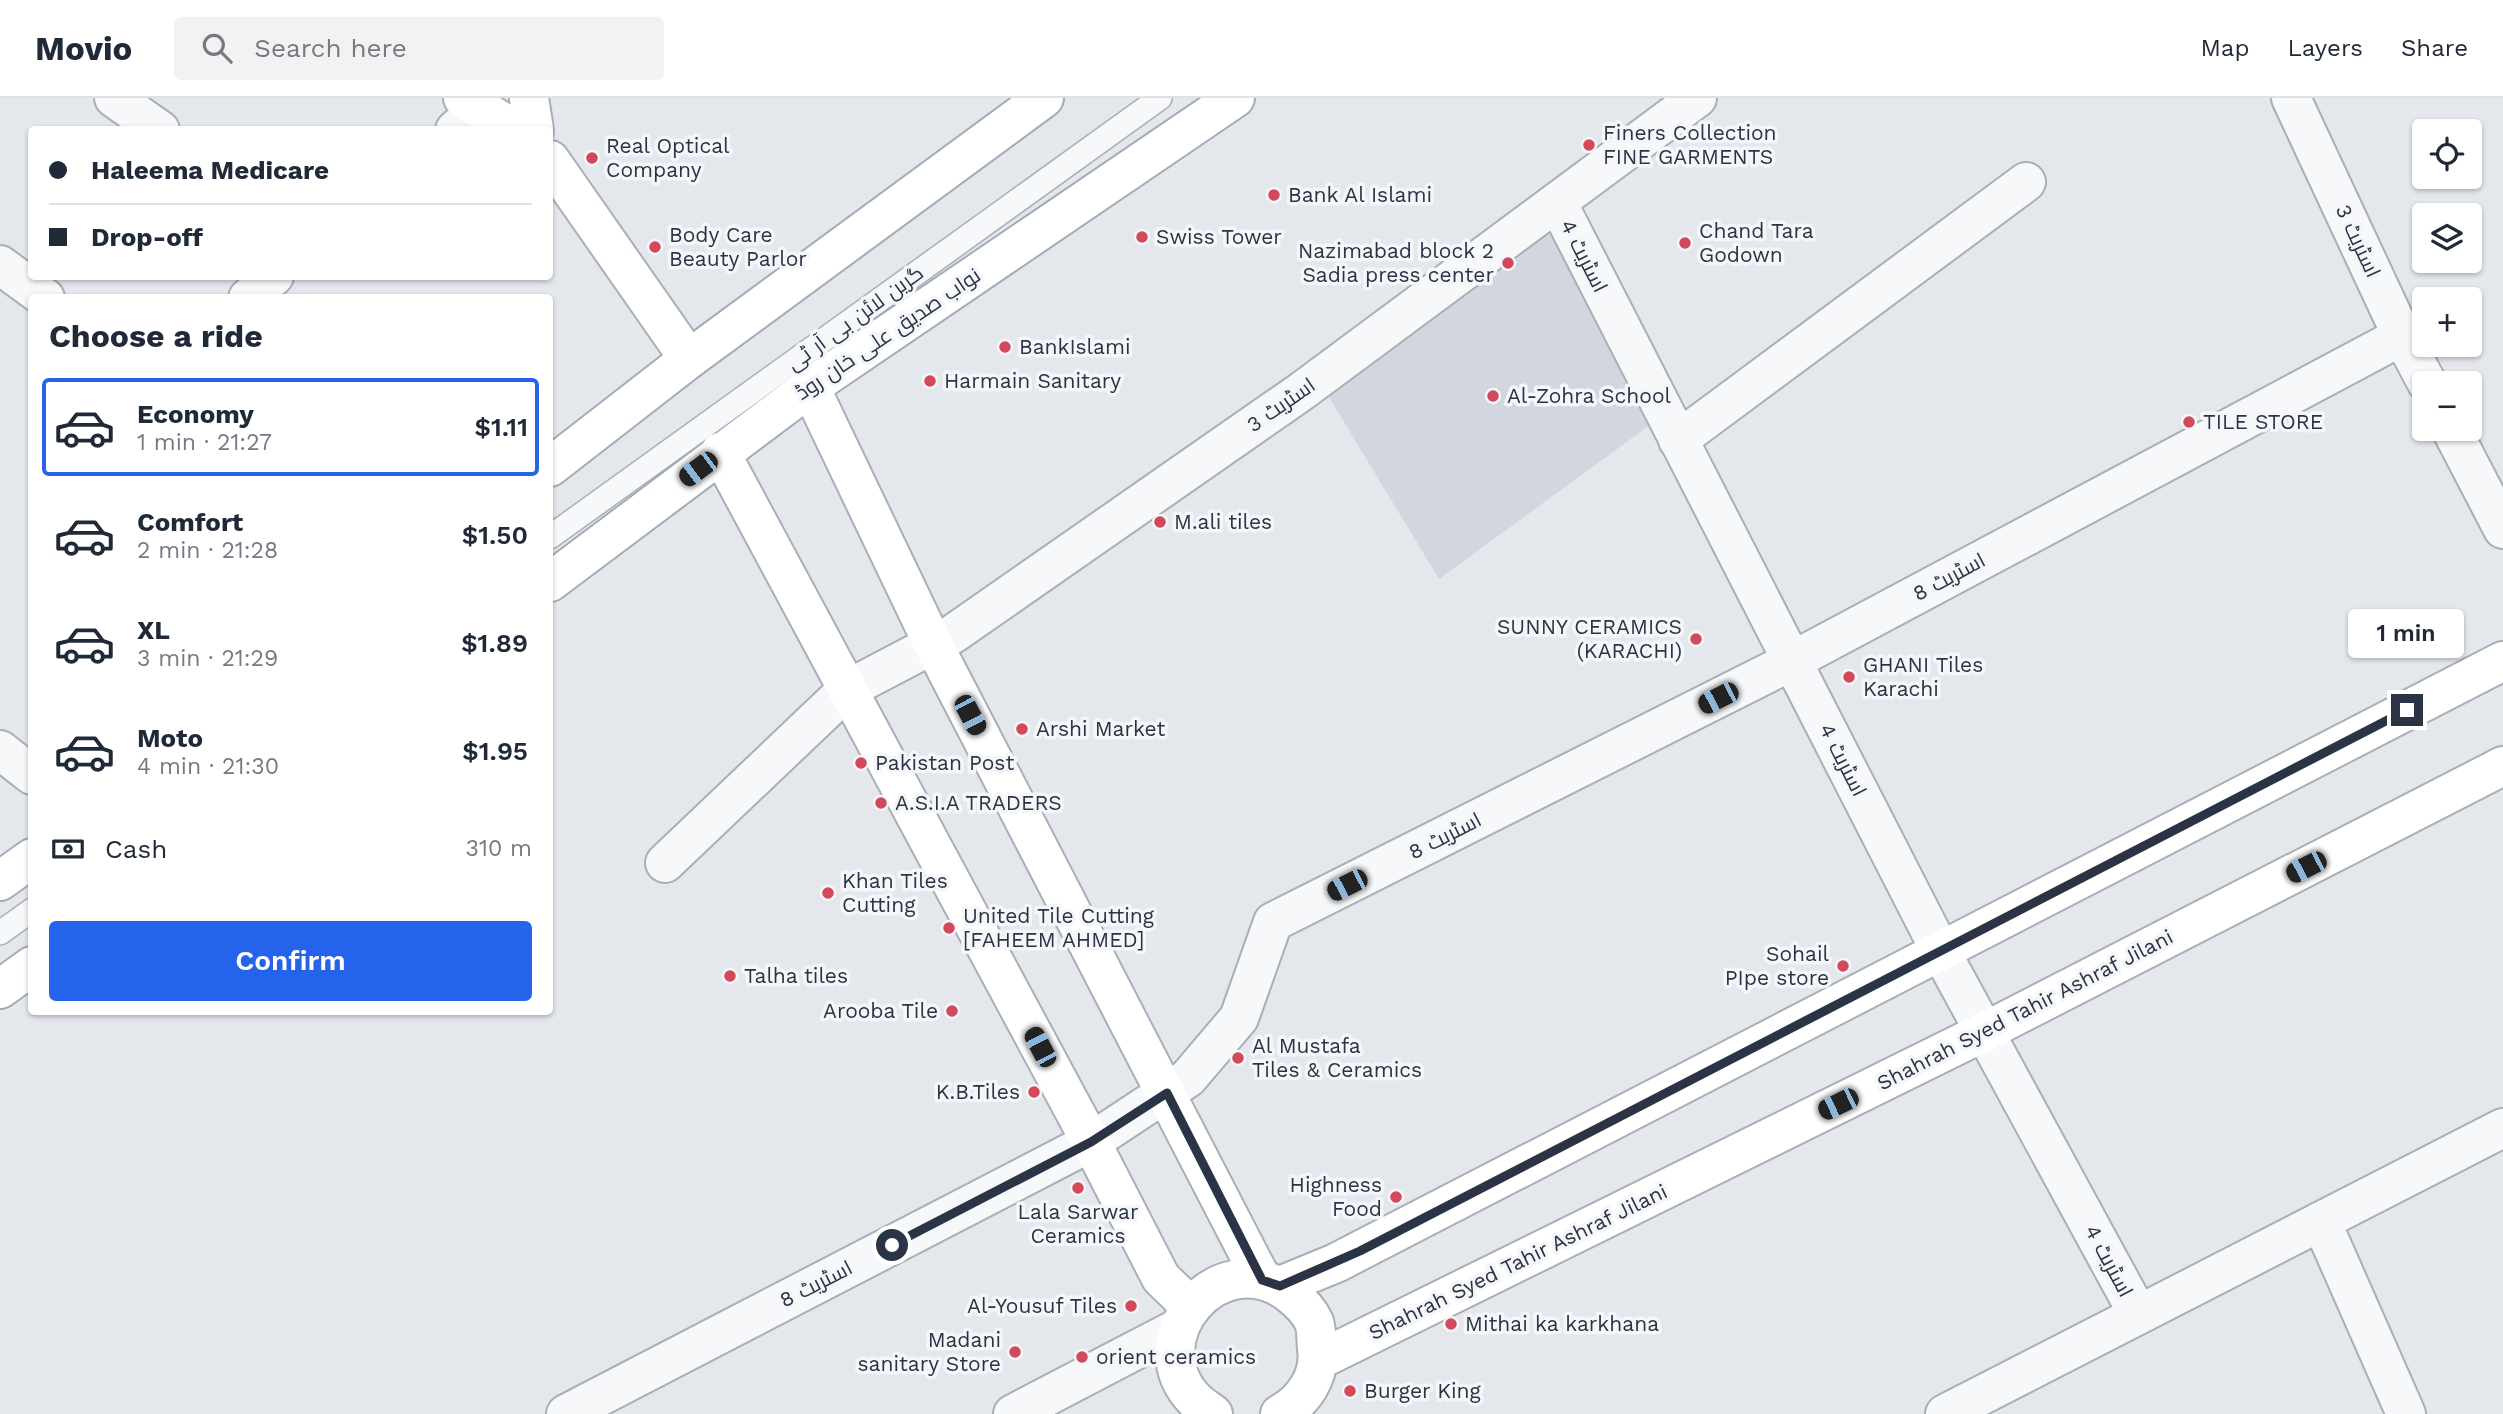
<!DOCTYPE html>
<html lang="en">
<head>
<meta charset="utf-8">
<style>
	body { margin:0; font-family:"Work Sans",Cairo,sans-serif; background:#f2f2f3; color:#1f2937; height:100vh; display:flex; flex-direction:column; font-size:26px; white-space:nowrap }
	* { box-sizing:border-box; margin:0 }
	p { font-size:23px; color:#747a83 }
	.icon { flex:none; width:38px; height:38px; fill:none; stroke:currentColor; stroke-width:2; stroke-linecap:round; stroke-linejoin:round }
	.map { position:relative; flex:1; overflow:hidden }
	.drawer { position:absolute; left:28px; top:196px; width:525px; height:721px; display:flex; flex-direction:column; background:#fff; border-radius:7px; box-shadow:0 2px 5px #0004 }
	.drawer>* { flex:none }
	.banner { position:absolute; left:28px; top:28px; width:525px; height:154px; border-radius:7px; box-shadow:0 2px 5px #0004; display:grid; align-content:center; height:154px; padding:0 21px; background:#fff }
	.tools { position:absolute; left:2412px; top:21px; display:grid; gap:14px }
	.tools a { display:grid; place-items:center; width:70px; height:70px; border-radius:7px; background:#fff; box-shadow:0 2px 5px #0004; font-size:35px }
	.end { position:absolute; width:32px; height:32px; margin:-16px; border:9px solid #2b3445; background:#fff; box-shadow:0 0 0 4px #fff }
	.from { border-radius:50% }
	.bubble { position:absolute; height:49px; border-radius:7px; background:#fff; box-shadow:0 2px 5px #0004; font-size:23px; font-weight:600; line-height:49px; text-align:center }
	.car { position:absolute; width:21px; height:42px; margin:-21px -10px; border-radius:9px; box-shadow:0 0 5px 2px #0007; background:linear-gradient(#222 24%,#8ab4d8 0 40%,#222 0 76%,#8ab4d8 0 86%,#222 0) }
	.banner b { display:flex; align-items:center; gap:24px; height:66px; font-size:26px }
	.banner b+b { border-top:2px solid #e0e1e3 }
	.banner i { width:18px; height:18px; background:#1f2937 }
	ul { padding:0; list-style:none }
	li { display:flex; align-items:center; gap:21px; height:98px; margin:0 14px 10px; padding:0 7px; border:4px solid transparent; border-radius:7px }
	li div { flex:1 }
	li b { display:block; font-size:26px }
	li em { font-style:normal; font-weight:600 }
	li.current { border-color:#2563eb }
	li>.icon { width:63px; height:63px; stroke-width:1.5 }
	h2 { padding:0 21px; font-size:32px; line-height:84px }
	.pay { display:flex; align-items:center; gap:18px; height:77px; padding:0 21px; font-size:26px }
	.pay p { margin-inline-start:auto }
	.cta { display:flex; gap:14px; margin-top:auto; padding:14px 21px }
	.cta a { flex:1; height:80px; border-radius:7px; background:#2563eb; color:#fff; font-size:28px; font-weight:600; line-height:80px; text-align:center }
	header { display:flex; align-items:center; gap:42px; box-sizing:border-box; height:98px; padding:0 35px; background:#fff; border-bottom:2px solid #e0e1e3 }
	header strong { font-size:33px }
	nav { display:flex; gap:38px; margin-inline-start:auto; font-size:24px }
	.search { width:490px; height:63px; background:#f2f2f3; display:flex; align-items:center; gap:18px; box-sizing:border-box; padding:0 24px; border-radius:7px; color:#747a83; font-size:26px }
	.map>svg:first-child { display:block }
	.built { fill:#d2d6de }
	.lines { fill:none; stroke-linecap:round; stroke-linejoin:round }
	.lane-casing { stroke:#a9aeb7; stroke-width:26 }
	.street-casing { stroke:#a9aeb7; stroke-width:42 }
	.secondary-casing { stroke:#a9aeb7; stroke-width:42 }
	.primary-casing { stroke:#a3abb8; stroke-width:42 }
	.lane { stroke:#f7f8fa; stroke-width:23 }
	.street { stroke:#f7f8fa; stroke-width:38 }
	.secondary { stroke:#fff; stroke-width:38 }
	.primary { stroke:#fff; stroke-width:38 }
	.route { stroke:#2b3445; stroke-width:9 }
	.poi-dot { fill:#d1495b; stroke:#f4f6f9; stroke-width:2.5 }
	.labels { text-anchor:middle; stroke-width:7; stroke-linejoin:round; paint-order:stroke }
	.poi-label { font-size:21px; fill:#2b3445; stroke:#f4f6f9; text-anchor:start }
	.street-label { font-size:21px; fill:#2b3445; stroke:#f4f6f9 }
</style>
</head>
<body>
<header>
<strong>Movio</strong>
<div class="search"><svg class="icon" aria-label="search" viewBox="0 0 24 24"><circle cx="10" cy="10" r="6"/><path d="M15 15l6 6"/></svg>Search here</div>
<nav><a>Map</a><a>Layers</a><a>Share</a></nav>
</header>
<div class="map">
<svg width="2503" height="1316" viewBox="0 0 2503 1316">
	<rect width="100%" height="100%" fill="#e4e7ec"/>
	<path class="built" d="M1557,104L1665,316L1439,481L1318,281Z"/>
	<g class="lines">
		<g class="lane-casing">
			<path id="lane" d="M550,439L1160,0
				M0,835L32,812"/>
		</g>
		<g class="street-casing">
			<path id="street" d="M114,0L160,32
				M2291,0L2402,238L2427,285
				M455,32L479,11
				M1557,104L1941,854L2138,1216
				M0,167L45,200
				M248,200L274,178
				M2451,331L2503,431
				M1678,342L2026,84
				M0,652L32,677
				M665,765L848,591L953,536L1302,293L1697,0
				M2321,1123L2406,1316
				M566,1316L1091,1044L1188,980L1239,920L1273,824L1792,563L2402,238
				M1013,1316L1178,1230
				M1945,1316L2503,1030"/>
		</g>
		<g class="secondary-casing">
			<path id="secondary" d="M463,0L516,32
				M529,0L534,32
				M550,62L689,261
				M810,289L933,546L1262,1182
				M720,354L1091,1044L1161,1180L1190,1208
				M1280,1188L1336,1165L2503,563
				M1319,1262L1986,933L2503,668
				M1213,1316C1208,1312 1201,1308 1196,1303C1135,1242 1220,1142 1290,1196C1299,1203 1309,1213 1314,1224C1317,1232 1316,1243 1317,1251C1321,1278 1303,1304 1280,1316"/>
		</g>
		<g class="primary-casing">
			<path id="primary" d="M550,369L689,261L1044,0
				M550,484L810,289L1235,0
				M0,783L32,760
				M0,891L32,868"/>
		</g>
		<use href="#lane" class="lane"/>
		<use href="#street" class="street"/>
		<use href="#secondary" class="secondary"/>
		<use href="#primary" class="primary"/>
	</g>
	<g class="lines">
		<path class="route" d="M892,1147L1091,1044L1167,995L1262,1182L1280,1188L1360,1153L2407,612"/>
	</g>
	<g class="poi-dot">
		<circle cx="1589" cy="47" r="7"/>
		<circle cx="592" cy="60" r="7"/>
		<circle cx="1274" cy="97" r="7"/>
		<circle cx="1142" cy="139" r="7"/>
		<circle cx="1685" cy="145" r="7"/>
		<circle cx="655" cy="149" r="7"/>
		<circle cx="1508" cy="165" r="7"/>
		<circle cx="1005" cy="249" r="7"/>
		<circle cx="930" cy="283" r="7"/>
		<circle cx="1493" cy="298" r="7"/>
		<circle cx="2189" cy="324" r="7"/>
		<circle cx="1160" cy="424" r="7"/>
		<circle cx="1696" cy="541" r="7"/>
		<circle cx="1849" cy="579" r="7"/>
		<circle cx="1022" cy="631" r="7"/>
		<circle cx="861" cy="665" r="7"/>
		<circle cx="881" cy="705" r="7"/>
		<circle cx="828" cy="795" r="7"/>
		<circle cx="949" cy="830" r="7"/>
		<circle cx="1843" cy="868" r="7"/>
		<circle cx="730" cy="878" r="7"/>
		<circle cx="952" cy="913" r="7"/>
		<circle cx="1238" cy="960" r="7"/>
		<circle cx="1034" cy="994" r="7"/>
		<circle cx="1078" cy="1090" r="7"/>
		<circle cx="1396" cy="1099" r="7"/>
		<circle cx="1131" cy="1208" r="7"/>
		<circle cx="1451" cy="1226" r="7"/>
		<circle cx="1015" cy="1254" r="7"/>
		<circle cx="1082" cy="1259" r="7"/>
		<circle cx="1350" cy="1293" r="7"/>
	</g>
	<g class="labels">
		<g class="poi-label">
			<text x="1603" y="42">Finers Collection<tspan x="1603" dy="24">FINE GARMENTS</tspan></text>
			<text x="606" y="55">Real Optical<tspan x="606" dy="24">Company</tspan></text>
			<text x="1288" y="104">Bank Al Islami</text>
			<text x="1699" y="140">Chand Tara<tspan x="1699" dy="24">Godown</tspan></text>
			<text x="669" y="144">Body Care<tspan x="669" dy="24">Beauty Parlor</tspan></text>
			<text x="1156" y="146">Swiss Tower</text>
			<text x="1494" y="160" text-anchor="end">Nazimabad block 2<tspan x="1494" dy="24">Sadia press center</tspan></text>
			<text x="1019" y="256">BankIslami</text>
			<text x="944" y="290">Harmain Sanitary</text>
			<text x="1507" y="305">Al-Zohra School</text>
			<text x="2203" y="331">TILE STORE</text>
			<text x="1174" y="431">M.ali tiles</text>
			<text x="1682" y="536" text-anchor="end">SUNNY CERAMICS<tspan x="1682" dy="24">(KARACHI)</tspan></text>
			<text x="1863" y="574">GHANI Tiles<tspan x="1863" dy="24">Karachi</tspan></text>
			<text x="1036" y="638">Arshi Market</text>
			<text x="875" y="672">Pakistan Post</text>
			<text x="895" y="712">A.S.I.A TRADERS</text>
			<text x="842" y="790">Khan Tiles<tspan x="842" dy="24">Cutting</tspan></text>
			<text x="963" y="825">United Tile Cutting<tspan x="963" dy="24">[FAHEEM AHMED]</tspan></text>
			<text x="1829" y="863" text-anchor="end">Sohail<tspan x="1829" dy="24">PIpe store</tspan></text>
			<text x="744" y="885">Talha tiles</text>
			<text x="938" y="920" text-anchor="end">Arooba Tile</text>
			<text x="1252" y="955">Al Mustafa<tspan x="1252" dy="24">Tiles &amp; Ceramics</tspan></text>
			<text x="1020" y="1001" text-anchor="end">K.B.Tiles</text>
			<text x="1382" y="1094" text-anchor="end">Highness<tspan x="1382" dy="24">Food</tspan></text>
			<text x="1078" y="1121" text-anchor="middle">Lala Sarwar<tspan x="1078" dy="24">Ceramics</tspan></text>
			<text x="1117" y="1215" text-anchor="end">Al-Yousuf Tiles</text>
			<text x="1465" y="1233">Mithai ka karkhana</text>
			<text x="1001" y="1249" text-anchor="end">Madani<tspan x="1001" dy="24">sanitary Store</tspan></text>
			<text x="1096" y="1266">orient ceramics</text>
			<text x="1364" y="1300">Burger King</text>
		</g>
		<g class="street-label">
			<text transform="translate(2358 143) rotate(65)" y="7">اسٹریٹ 3</text>
			<text transform="translate(1584 158) rotate(63)" y="7">اسٹریٹ 4</text>
			<text transform="translate(855 220) rotate(-36)" y="7">گرین لائن بی آر ٹی</text>
			<text transform="translate(888 236) rotate(-34)" y="7">نواب صدیق علی خان روڈ</text>
			<text transform="translate(1281 307) rotate(-35)" y="7">اسٹریٹ 3</text>
			<text transform="translate(1949 479) rotate(-28)" y="7">اسٹریٹ 8</text>
			<text transform="translate(1843 662) rotate(63)" y="7">اسٹریٹ 4</text>
			<text transform="translate(1445 738) rotate(-27)" y="7">اسٹریٹ 8</text>
			<text transform="translate(2025 912) rotate(-27)" y="7">Shahrah Syed Tahir Ashraf Jilani</text>
			<text transform="translate(2109 1163) rotate(62)" y="7">اسٹریٹ 4</text>
			<text transform="translate(1518 1164) rotate(-26)" y="7">Shahrah Syed Tahir Ashraf Jilani</text>
			<text transform="translate(816 1186) rotate(-27)" y="7">اسٹریٹ 8</text>
		</g>
	</g>
</svg>
<div class="tools">
<a><svg class="icon" aria-label="locate" viewBox="0 0 24 24"><circle cx="12" cy="12" r="6"/><path d="M12 2v4M12 18v4M2 12h4M18 12h4"/></svg></a>
<a><svg class="icon" aria-label="layers" viewBox="0 0 24 24"><path d="M12 4l9 5-9 5-9-5zM3 14l9 5 9-5"/></svg></a>
<a>+</a>
<a>−</a>
</div>
<i class="end from" style="left:892px;top:1147px"></i>
<i class="end" style="left:2407px;top:612px"></i>
<div class="bubble" style="left:2348px;top:511px;width:116px">1 min</div>
<i class="car" style="left:698px;top:371px;rotate:233deg"></i>
<i class="car" style="left:1718px;top:600px;rotate:243deg"></i>
<i class="car" style="left:970px;top:617px;rotate:152deg"></i>
<i class="car" style="left:2306px;top:769px;rotate:243deg"></i>
<i class="car" style="left:1347px;top:787px;rotate:243deg"></i>
<i class="car" style="left:1040px;top:949px;rotate:332deg"></i>
<i class="car" style="left:1838px;top:1006px;rotate:244deg"></i>
<div class="banner">
<b><i class="from"></i>Haleema Medicare</b>
<b><i></i>Drop-off</b>
</div>
<section class="drawer">
<h2>Choose a ride</h2>
<ul>
<li class="current"><svg class="icon" aria-label="car" viewBox="0 0 24 24"><path d="M5 17H2v-5l4-1 3-4h7l3 4 3 1v5h-3M9 17h6M6 11h13"/><circle cx="7" cy="17" r="2"/><circle cx="17" cy="17" r="2"/></svg><div><b>Economy</b><p>1 min · 21:27</p></div><em>$1.11</em></li>
<li><svg class="icon" aria-label="car" viewBox="0 0 24 24"><path d="M5 17H2v-5l4-1 3-4h7l3 4 3 1v5h-3M9 17h6M6 11h13"/><circle cx="7" cy="17" r="2"/><circle cx="17" cy="17" r="2"/></svg><div><b>Comfort</b><p>2 min · 21:28</p></div><em>$1.50</em></li>
<li><svg class="icon" aria-label="car" viewBox="0 0 24 24"><path d="M5 17H2v-5l4-1 3-4h7l3 4 3 1v5h-3M9 17h6M6 11h13"/><circle cx="7" cy="17" r="2"/><circle cx="17" cy="17" r="2"/></svg><div><b>XL</b><p>3 min · 21:29</p></div><em>$1.89</em></li>
<li><svg class="icon" aria-label="car" viewBox="0 0 24 24"><path d="M5 17H2v-5l4-1 3-4h7l3 4 3 1v5h-3M9 17h6M6 11h13"/><circle cx="7" cy="17" r="2"/><circle cx="17" cy="17" r="2"/></svg><div><b>Moto</b><p>4 min · 21:30</p></div><em>$1.95</em></li>
</ul>
<div class="pay"><svg class="icon" aria-label="cash" viewBox="0 0 24 24"><path d="M3 7h18v10H3z"/><circle cx="12" cy="12" r="2"/></svg>Cash<p>310 m</p></div>
<div class="cta"><a>Confirm</a></div>
</section>
</div>
</body>
</html>
